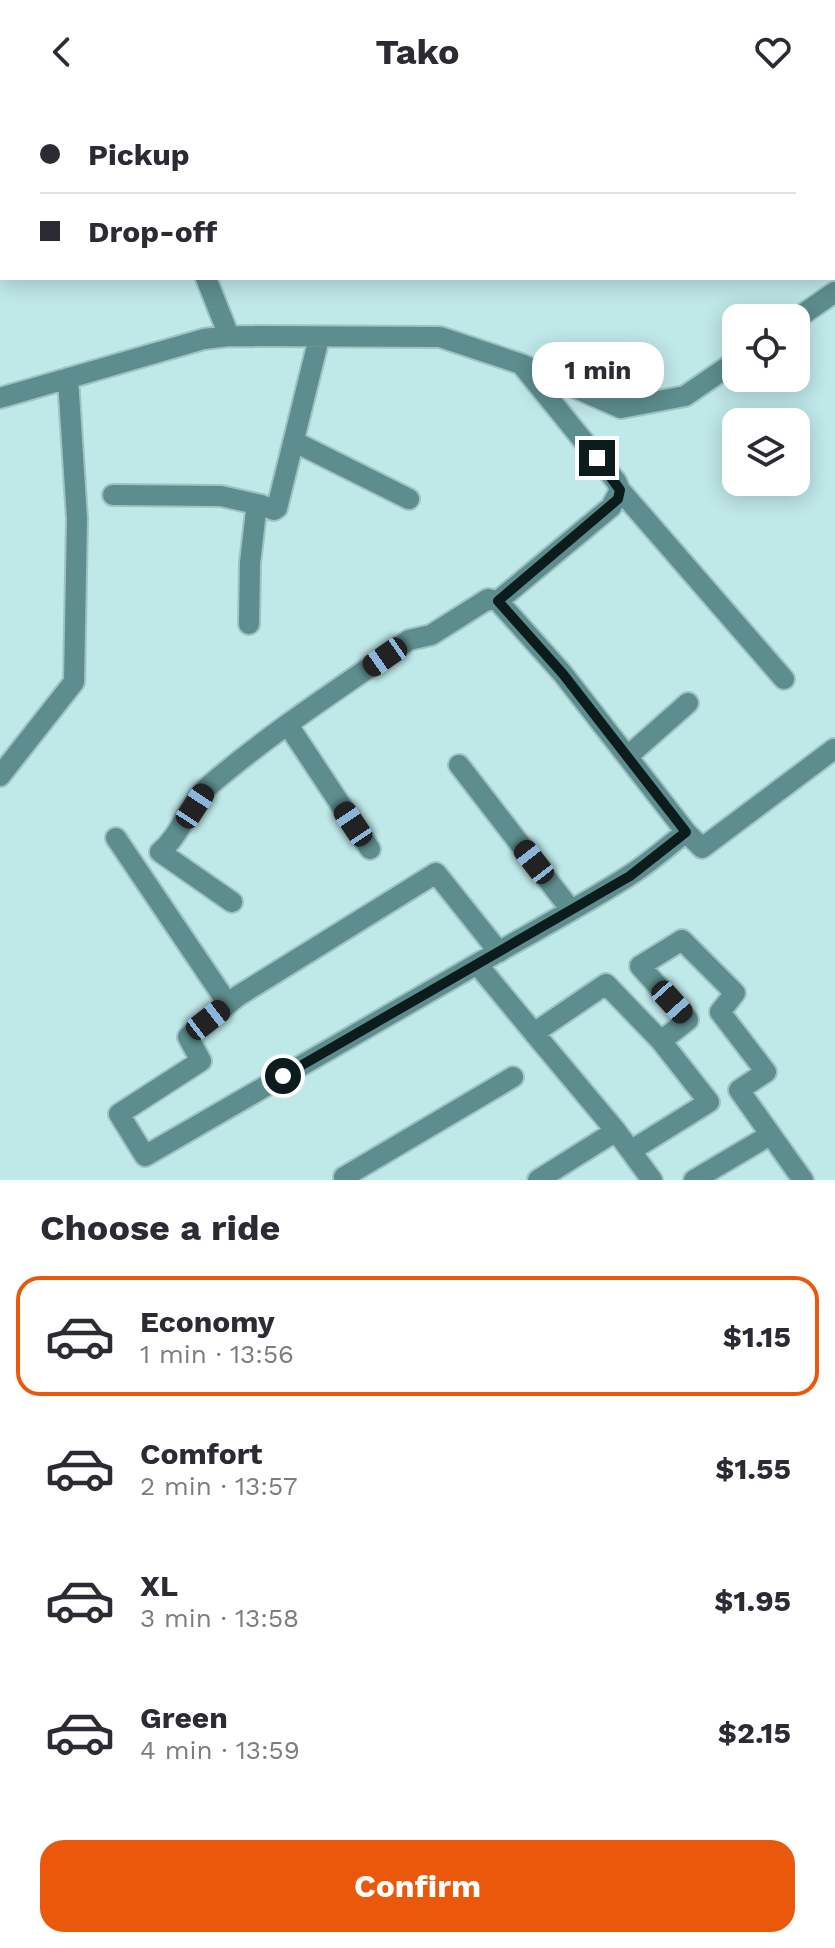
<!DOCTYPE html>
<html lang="en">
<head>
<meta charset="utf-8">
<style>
	body { margin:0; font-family:"Work Sans",sans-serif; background:#f2f2f3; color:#2b2b33; height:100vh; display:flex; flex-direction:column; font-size:30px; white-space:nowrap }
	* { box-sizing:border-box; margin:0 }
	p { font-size:26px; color:#7c7c81 }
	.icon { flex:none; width:44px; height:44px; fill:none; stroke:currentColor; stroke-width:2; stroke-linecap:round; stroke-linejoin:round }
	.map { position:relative; height:1076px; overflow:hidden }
	.panel { display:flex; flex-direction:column; background:#fff; flex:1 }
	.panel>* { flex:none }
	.hud { position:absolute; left:0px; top:0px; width:836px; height:176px; box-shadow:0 4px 20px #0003; display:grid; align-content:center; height:176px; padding:0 40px; background:#fff }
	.controls { position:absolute; left:722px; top:200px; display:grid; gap:16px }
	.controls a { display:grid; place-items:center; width:88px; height:88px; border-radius:16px; background:#fff; box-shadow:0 4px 20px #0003; font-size:40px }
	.end { position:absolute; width:36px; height:36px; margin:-18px; border:10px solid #0c1c1d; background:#fff; box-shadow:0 0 0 4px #fff }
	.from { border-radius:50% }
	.bubble { position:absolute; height:56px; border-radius:24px; background:#fff; box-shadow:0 4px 20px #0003; font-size:26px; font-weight:700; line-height:56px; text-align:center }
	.car { position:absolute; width:24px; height:48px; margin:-24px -12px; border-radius:10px; box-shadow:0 0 6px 2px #0007; background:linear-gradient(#222 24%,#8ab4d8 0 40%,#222 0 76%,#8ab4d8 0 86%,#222 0) }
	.hud b { display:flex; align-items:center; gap:28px; height:76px; font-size:30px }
	.hud b+b { border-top:2px solid #e1e1e2 }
	.hud i { width:20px; height:20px; background:#2b2b33 }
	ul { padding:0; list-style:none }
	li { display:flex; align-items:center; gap:24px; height:120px; margin:0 16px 12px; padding:0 24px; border:4px solid transparent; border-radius:24px }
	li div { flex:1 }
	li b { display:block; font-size:30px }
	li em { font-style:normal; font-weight:700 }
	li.current { border-color:#ea580c }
	li>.icon { width:72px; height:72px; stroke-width:1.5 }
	h2 { padding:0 40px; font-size:36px; line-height:96px }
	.primary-button { display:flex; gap:16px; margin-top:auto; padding:16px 40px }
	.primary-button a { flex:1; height:92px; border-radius:24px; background:#ea580c; color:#fff; font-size:32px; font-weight:700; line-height:92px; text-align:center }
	header { display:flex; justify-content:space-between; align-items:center; height:104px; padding:0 40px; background:#fff; font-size:36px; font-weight:700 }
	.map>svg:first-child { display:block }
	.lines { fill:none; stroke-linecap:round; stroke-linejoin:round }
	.minor-casing { stroke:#9fc3c4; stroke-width:24 }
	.minor { stroke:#5d8d8e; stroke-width:20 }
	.route { stroke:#0c1c1d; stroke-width:10 }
</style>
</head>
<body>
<header><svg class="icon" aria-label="back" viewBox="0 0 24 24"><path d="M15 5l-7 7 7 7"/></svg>Tako<svg class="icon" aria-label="heart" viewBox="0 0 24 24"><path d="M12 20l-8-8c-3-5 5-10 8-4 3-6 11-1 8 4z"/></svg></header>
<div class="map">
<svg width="835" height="1076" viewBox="0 0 835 1076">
	<rect width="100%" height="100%" fill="#bfe8e9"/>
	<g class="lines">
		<g class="minor-casing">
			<path id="minor" d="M124,0L127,2
				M346,0L352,2
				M817,0L821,2
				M163,2L166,0
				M642,2L643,0
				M760,2V0
				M834,8H835
				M0,101L2,100
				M206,174L229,232
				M796,215L835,188
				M0,294L204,235L229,232L440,233L521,260L621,304L685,292L736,257
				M295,338L409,395
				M620,386L784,575
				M113,391L221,392L261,401
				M249,520L250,459L256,407L261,401L274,406L277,404L319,234
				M288,621L370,745
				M628,652L688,599
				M459,661L571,806
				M0,672L74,578L77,415L68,274
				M686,728L702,744L834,645
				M116,734L228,900
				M232,798L160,748C182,730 189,698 211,680C273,627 343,582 409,536L431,531L488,495L498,497
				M499,848L436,769L238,892L188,933L201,957L119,1010L145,1052L477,860C527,831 578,804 627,773C648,760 667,743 686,728L563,570L498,497L611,403L620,386L616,377L521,260
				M477,860L534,929
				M616,1027L534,929L606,880L661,937L688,916L640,862L682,836L735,889L720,908L766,968L739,986L803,1076
				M632,1046L709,998L661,937
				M346,1076L344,1073L513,973
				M538,1076L616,1027L652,1076
				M694,1076L770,1031"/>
		</g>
		<use href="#minor" class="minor"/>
	</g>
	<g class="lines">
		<path class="route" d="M283,972L630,772L686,728L563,570L498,497L618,395L620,386L597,354"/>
	</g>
</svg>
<div class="controls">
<a><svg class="icon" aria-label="locate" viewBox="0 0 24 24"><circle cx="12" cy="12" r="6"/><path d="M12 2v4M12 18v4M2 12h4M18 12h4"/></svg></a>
<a><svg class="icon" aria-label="layers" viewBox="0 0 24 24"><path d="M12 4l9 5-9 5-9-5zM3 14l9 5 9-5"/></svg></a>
</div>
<i class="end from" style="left:283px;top:972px"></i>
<i class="end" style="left:597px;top:354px"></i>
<div class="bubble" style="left:532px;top:238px;width:132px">1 min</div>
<i class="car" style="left:385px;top:553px;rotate:235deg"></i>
<i class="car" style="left:195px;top:702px;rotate:33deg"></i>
<i class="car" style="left:353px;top:720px;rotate:326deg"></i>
<i class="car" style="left:534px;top:758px;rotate:322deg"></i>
<i class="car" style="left:672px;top:898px;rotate:138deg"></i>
<i class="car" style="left:208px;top:916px;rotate:52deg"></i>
<div class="hud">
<b><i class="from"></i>Pickup</b>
<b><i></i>Drop-off</b>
</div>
</div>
<section class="panel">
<h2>Choose a ride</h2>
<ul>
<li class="current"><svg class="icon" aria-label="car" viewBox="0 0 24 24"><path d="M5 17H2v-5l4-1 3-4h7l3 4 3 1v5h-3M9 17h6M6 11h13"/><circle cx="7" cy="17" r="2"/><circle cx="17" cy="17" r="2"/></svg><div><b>Economy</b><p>1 min · 13:56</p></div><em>$1.15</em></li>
<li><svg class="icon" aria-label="car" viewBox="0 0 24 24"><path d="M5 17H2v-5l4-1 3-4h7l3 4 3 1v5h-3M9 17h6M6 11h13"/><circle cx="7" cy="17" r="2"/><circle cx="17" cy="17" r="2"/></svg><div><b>Comfort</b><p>2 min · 13:57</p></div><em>$1.55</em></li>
<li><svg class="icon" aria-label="car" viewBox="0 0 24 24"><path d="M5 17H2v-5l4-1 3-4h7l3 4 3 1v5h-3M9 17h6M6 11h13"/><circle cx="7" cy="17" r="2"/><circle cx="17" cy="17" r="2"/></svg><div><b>XL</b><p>3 min · 13:58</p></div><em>$1.95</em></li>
<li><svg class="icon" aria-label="car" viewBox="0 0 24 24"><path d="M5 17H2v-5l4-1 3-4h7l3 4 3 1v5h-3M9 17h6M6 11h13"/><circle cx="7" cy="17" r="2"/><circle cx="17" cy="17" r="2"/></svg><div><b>Green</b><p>4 min · 13:59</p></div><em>$2.15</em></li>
</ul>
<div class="primary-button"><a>Confirm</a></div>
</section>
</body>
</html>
